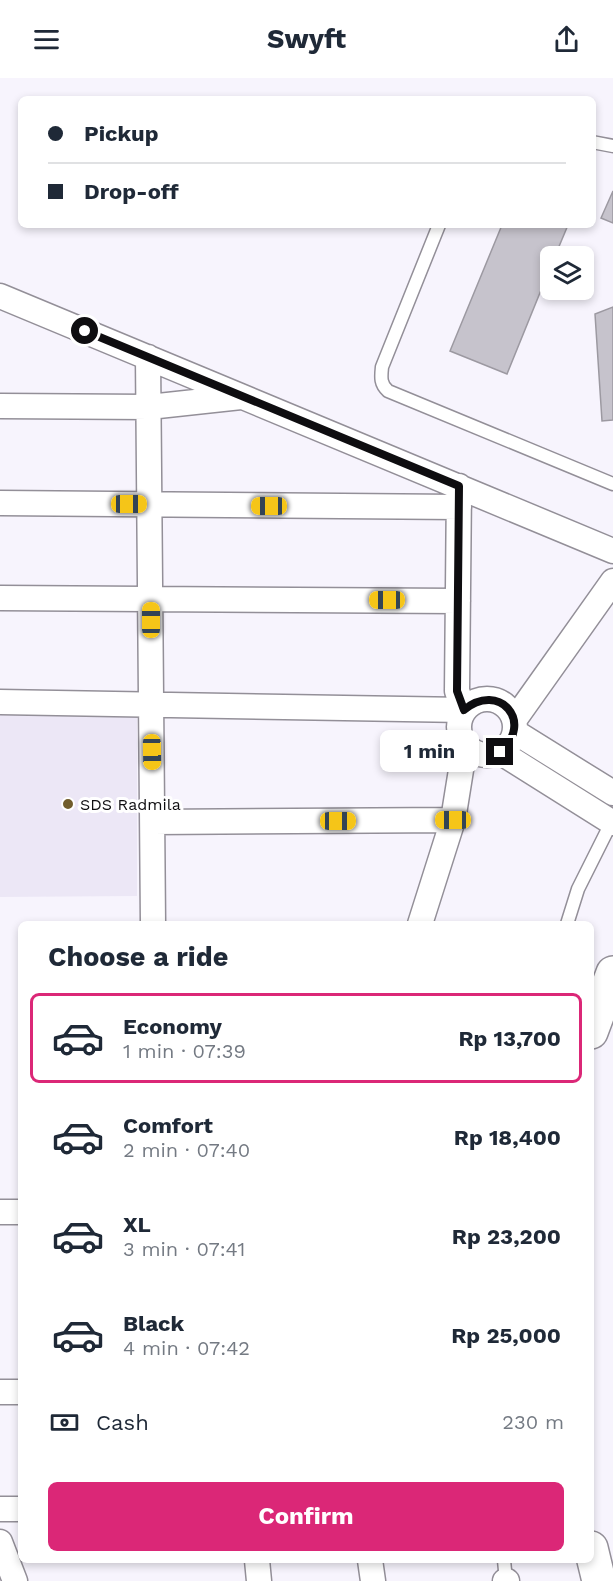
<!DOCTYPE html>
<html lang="en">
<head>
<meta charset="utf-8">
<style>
	body { margin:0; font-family:"Work Sans",sans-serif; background:#f2f2f3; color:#1f2937; height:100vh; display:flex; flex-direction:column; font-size:22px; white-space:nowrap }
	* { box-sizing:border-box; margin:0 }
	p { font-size:20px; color:#747a83 }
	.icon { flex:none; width:33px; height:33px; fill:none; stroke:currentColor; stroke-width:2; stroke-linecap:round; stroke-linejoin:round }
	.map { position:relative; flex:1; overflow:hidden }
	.details { position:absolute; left:18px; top:843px; width:576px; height:642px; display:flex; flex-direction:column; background:#fff; border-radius:9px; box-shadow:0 3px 9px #0003 }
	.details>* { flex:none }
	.guide { position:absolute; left:18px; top:18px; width:578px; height:132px; border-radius:9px; box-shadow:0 3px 9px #0003; display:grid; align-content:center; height:132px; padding:0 30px; background:#fff }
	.controls { position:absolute; left:540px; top:168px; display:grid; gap:12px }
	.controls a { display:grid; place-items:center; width:54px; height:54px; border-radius:9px; background:#fff; box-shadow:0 3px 9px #0003; font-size:30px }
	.end { position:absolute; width:27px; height:27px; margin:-14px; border:8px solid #0e0d10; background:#fff; box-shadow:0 0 0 3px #fff }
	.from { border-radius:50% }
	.bubble { position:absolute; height:42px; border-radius:9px; background:#fff; box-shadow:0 3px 9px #0003; font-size:20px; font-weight:700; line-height:42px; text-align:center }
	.car { position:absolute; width:18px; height:36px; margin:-18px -9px; border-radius:8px; box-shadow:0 0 4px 2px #0007; background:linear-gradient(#f5c518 24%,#345 0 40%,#f5c518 0 76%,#345 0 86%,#f5c518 0) }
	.guide b { display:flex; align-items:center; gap:21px; height:57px; font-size:22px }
	.guide b+b { border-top:2px solid #e0e1e3 }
	.guide i { width:15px; height:15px; background:#1f2937 }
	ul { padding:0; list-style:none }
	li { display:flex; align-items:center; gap:18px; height:90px; margin:0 12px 9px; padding:0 18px; border:3px solid transparent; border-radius:9px }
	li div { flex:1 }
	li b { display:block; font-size:22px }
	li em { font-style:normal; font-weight:700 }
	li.selected { border-color:#db2777 }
	li>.icon { width:54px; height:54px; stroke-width:1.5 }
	h2 { padding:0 30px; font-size:27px; line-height:72px }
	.pay { display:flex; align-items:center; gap:15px; height:66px; padding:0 30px; font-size:22px }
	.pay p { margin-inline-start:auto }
	.cta { display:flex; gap:12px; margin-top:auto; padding:12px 30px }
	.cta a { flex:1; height:69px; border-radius:9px; background:#db2777; color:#fff; font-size:24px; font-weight:700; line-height:69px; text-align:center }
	header { display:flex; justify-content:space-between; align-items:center; height:78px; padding:0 30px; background:#fff; font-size:27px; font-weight:700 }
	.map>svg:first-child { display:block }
	.built { fill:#ece7f6 }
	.building { fill:#c6c3cc; stroke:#9c99a1; stroke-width:1.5 }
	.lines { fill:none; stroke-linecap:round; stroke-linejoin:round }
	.lane-casing { stroke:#938f98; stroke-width:15 }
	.street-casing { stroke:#938f98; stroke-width:27 }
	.secondary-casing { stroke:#938f98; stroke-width:36 }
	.lane { stroke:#fff; stroke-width:12 }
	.street { stroke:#fff; stroke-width:24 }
	.secondary { stroke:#fff; stroke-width:33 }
	.route { stroke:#0e0d10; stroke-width:8 }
	.poi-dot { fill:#715d2c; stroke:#fff; stroke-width:2 }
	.labels { text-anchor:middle; stroke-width:6; stroke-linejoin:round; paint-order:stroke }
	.poi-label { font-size:16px; fill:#0e0d10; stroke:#fff; text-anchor:start }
</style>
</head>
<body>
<header><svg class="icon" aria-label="menu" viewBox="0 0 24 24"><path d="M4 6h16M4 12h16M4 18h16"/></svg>Swyft<svg class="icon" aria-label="share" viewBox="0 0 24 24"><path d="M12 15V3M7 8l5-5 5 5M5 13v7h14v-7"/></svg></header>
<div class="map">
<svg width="613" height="1503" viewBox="0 0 613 1503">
	<rect width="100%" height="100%" fill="#f7f4fd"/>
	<path class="built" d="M0,634H137V818L0,819Z"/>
	<path class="building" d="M613,113V145L601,140Z
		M502,147H568L555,178H550V190L507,296L450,273Z
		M613,229V342L602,343L595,236Z"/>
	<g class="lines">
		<g class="lane-casing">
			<path id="lane" d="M592,64L613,68
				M439,147L382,289C381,299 380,306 388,313L613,406
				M567,846L578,811L613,741
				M504,1482L506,1503"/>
		</g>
		<g class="street-casing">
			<path id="street" d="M0,218L613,473
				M148,279L153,846
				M0,328L149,329L241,319
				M0,425L459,429
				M0,520L458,523
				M459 649a28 28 0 1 1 56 0a28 28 0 1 1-56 0Z
				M0,624L464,632L457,613L459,408
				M515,641L613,503
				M515,654L613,715
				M500,674L613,745
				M153,744L453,742
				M420,846L453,742L465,667
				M0,1134H21
				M0,1314H21
				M0,1431H21
				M0,1464L15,1503
				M257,1482L259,1503
				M370,1482L373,1503
				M505,1503H507"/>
		</g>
		<g class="secondary-casing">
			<path id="secondary" d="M591,954L613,895
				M591,1470L599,1503"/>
		</g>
		<use href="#lane" class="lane"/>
		<use href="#street" class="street"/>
		<use href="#secondary" class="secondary"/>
	</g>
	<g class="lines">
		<path class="route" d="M85,253L459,408L457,613L464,632C499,603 535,644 500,674"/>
	</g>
	<circle class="poi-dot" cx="68" cy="726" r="6"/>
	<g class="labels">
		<g class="poi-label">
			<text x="80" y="732">SDS Radmila</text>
		</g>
	</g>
</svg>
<div class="controls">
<a><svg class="icon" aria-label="layers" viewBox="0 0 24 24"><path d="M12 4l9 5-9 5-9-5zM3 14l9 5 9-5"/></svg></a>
</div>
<i class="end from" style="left:85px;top:253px"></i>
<i class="end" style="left:500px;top:674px"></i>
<div class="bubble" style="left:380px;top:652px;width:99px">1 min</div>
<i class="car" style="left:129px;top:426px;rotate:90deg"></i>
<i class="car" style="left:269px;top:428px;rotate:270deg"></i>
<i class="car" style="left:387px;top:522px;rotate:270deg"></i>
<i class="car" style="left:151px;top:542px;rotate:0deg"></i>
<i class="car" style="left:152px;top:674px;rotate:179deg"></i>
<i class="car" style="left:453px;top:742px;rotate:270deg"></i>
<i class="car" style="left:338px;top:743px;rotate:90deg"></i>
<div class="guide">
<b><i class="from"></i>Pickup</b>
<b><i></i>Drop-off</b>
</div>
<section class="details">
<h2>Choose a ride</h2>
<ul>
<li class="selected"><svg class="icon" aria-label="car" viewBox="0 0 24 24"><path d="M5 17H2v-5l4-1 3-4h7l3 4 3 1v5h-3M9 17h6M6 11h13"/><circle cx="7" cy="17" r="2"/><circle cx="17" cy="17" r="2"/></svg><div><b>Economy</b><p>1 min · 07:39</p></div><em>Rp 13,700</em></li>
<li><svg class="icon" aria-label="car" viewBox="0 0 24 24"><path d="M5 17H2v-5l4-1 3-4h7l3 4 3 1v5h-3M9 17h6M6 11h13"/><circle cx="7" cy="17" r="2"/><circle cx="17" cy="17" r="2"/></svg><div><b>Comfort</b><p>2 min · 07:40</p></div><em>Rp 18,400</em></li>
<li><svg class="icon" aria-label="car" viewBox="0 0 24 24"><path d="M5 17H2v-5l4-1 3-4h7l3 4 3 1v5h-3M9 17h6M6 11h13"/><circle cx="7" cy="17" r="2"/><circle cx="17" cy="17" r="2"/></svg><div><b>XL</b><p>3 min · 07:41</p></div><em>Rp 23,200</em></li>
<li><svg class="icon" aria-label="car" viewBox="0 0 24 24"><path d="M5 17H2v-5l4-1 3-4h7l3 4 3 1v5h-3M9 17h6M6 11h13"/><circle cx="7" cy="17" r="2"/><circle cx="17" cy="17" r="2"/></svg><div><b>Black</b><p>4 min · 07:42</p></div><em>Rp 25,000</em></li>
</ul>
<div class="pay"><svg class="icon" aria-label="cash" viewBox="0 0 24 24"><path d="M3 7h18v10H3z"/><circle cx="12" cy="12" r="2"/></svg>Cash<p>230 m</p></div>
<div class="cta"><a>Confirm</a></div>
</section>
</div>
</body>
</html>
